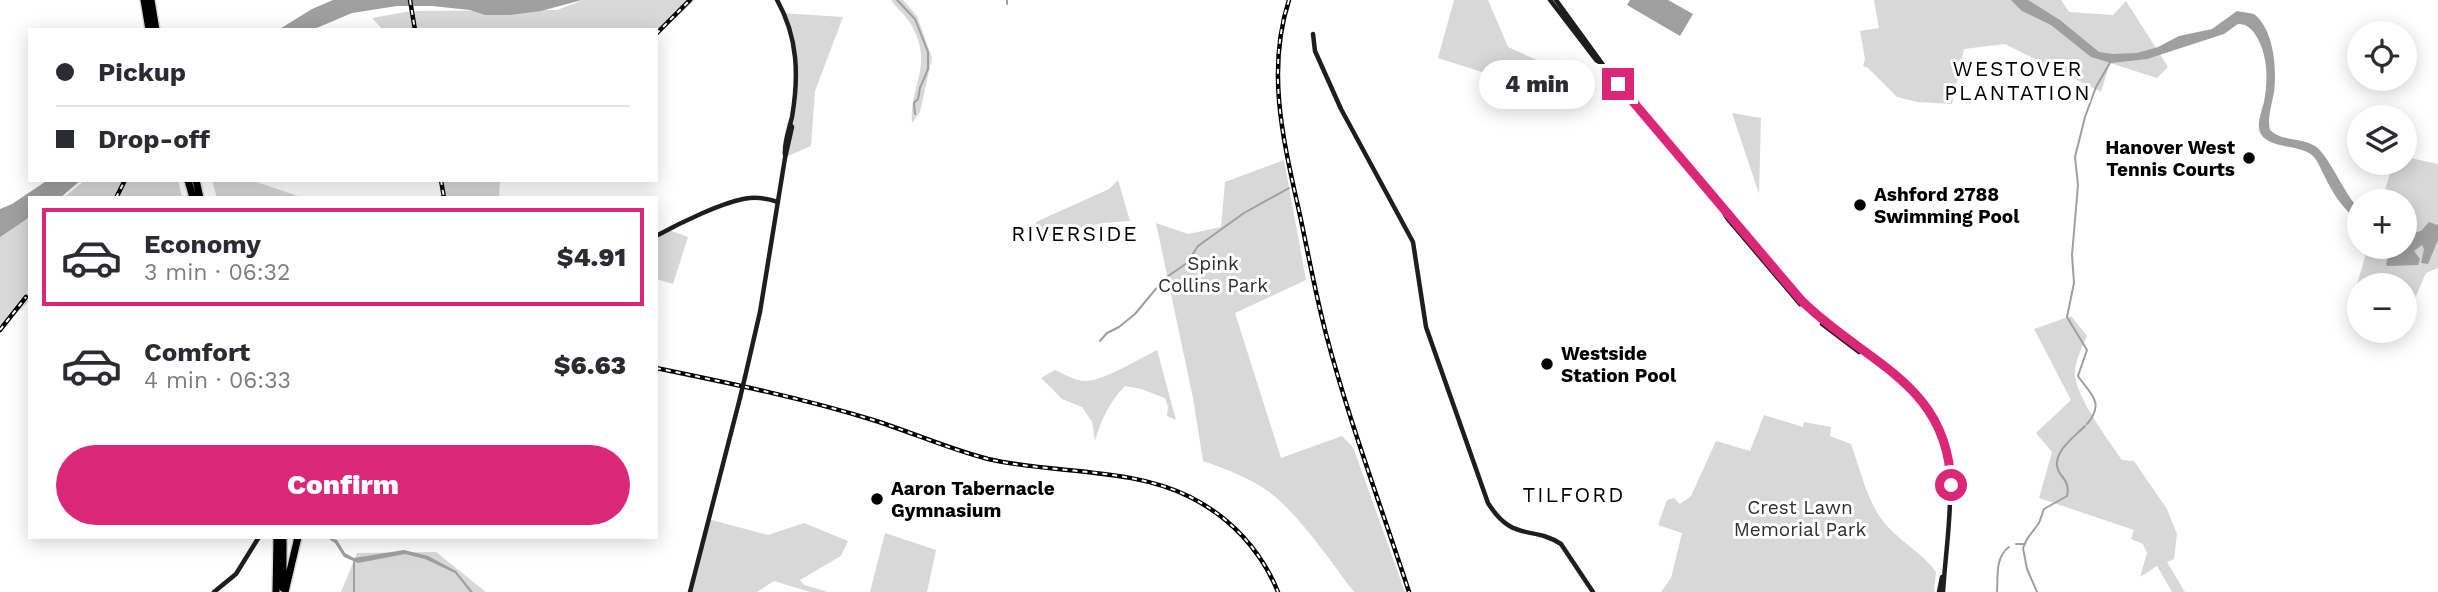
<!DOCTYPE html>
<html lang="en">
<head>
<meta charset="utf-8">
<style>
	body { margin:0; font-family:"Work Sans",sans-serif; background:#f7f7f7; color:#2b2b33; height:100vh; display:flex; flex-direction:column; font-size:26px; white-space:nowrap }
	* { box-sizing:border-box; margin:0 }
	p { font-size:23px; color:#7c7c81 }
	.icon { flex:none; width:38px; height:38px; fill:none; stroke:currentColor; stroke-width:2; stroke-linecap:round; stroke-linejoin:round }
	.map { position:relative; flex:1; overflow:hidden }
	.side { position:absolute; left:28px; top:196px; width:630px; height:343px; display:flex; flex-direction:column; background:#fff; border-radius:0px; box-shadow:0 4px 18px #0003 }
	.side>* { flex:none }
	.hud { position:absolute; left:28px; top:28px; width:630px; height:154px; border-radius:0px; box-shadow:0 4px 18px #0003; display:grid; align-content:center; height:154px; padding:0 28px; background:#fff }
	.fabs { position:absolute; left:2347px; top:21px; display:grid; gap:14px }
	.fabs a { display:grid; place-items:center; width:70px; height:70px; border-radius:50%; background:#fff; box-shadow:0 4px 18px #0003; font-size:35px }
	.end { position:absolute; width:32px; height:32px; margin:-16px; border:9px solid #db2777; background:#fff; box-shadow:0 0 0 4px #fff }
	.from { border-radius:50% }
	.bubble { position:absolute; height:49px; border-radius:24px; background:#fff; box-shadow:0 4px 18px #0003; font-size:23px; font-weight:800; line-height:49px; text-align:center }
	.hud b { display:flex; align-items:center; gap:24px; height:66px; font-size:26px }
	.hud b+b { border-top:2px solid #e1e1e2 }
	.hud i { width:18px; height:18px; background:#2b2b33 }
	ul { padding:12px 0 0; list-style:none }
	li { display:flex; align-items:center; gap:21px; height:98px; margin:0 14px 10px; padding:0 14px; border:4px solid transparent; border-radius:0px }
	li div { flex:1 }
	li b { display:block; font-size:26px }
	li em { font-style:normal; font-weight:800 }
	li.active { border-color:#db2777 }
	li>.icon { width:63px; height:63px; stroke-width:1.5 }
	.primary-button { display:flex; gap:14px; margin-top:auto; padding:14px 28px }
	.primary-button a { flex:1; height:80px; border-radius:42px; background:#db2777; color:#fff; font-size:28px; font-weight:800; line-height:80px; text-align:center }
	.map>svg:first-child { display:block }
	.green { fill:#d8d8d8 }
	.water { fill:#9f9f9f }
	.lines { fill:none; stroke-linecap:round; stroke-linejoin:round }
	.stream { stroke:#9f9f9f; stroke-width:2 }
	.motorway-casing { stroke:#dbdbdb; stroke-width:10 }
	.secondary { stroke:#1e1e1e; stroke-width:4.5 }
	.motorway { stroke:#000; stroke-width:7 }
	.rail-casing { stroke:#000; stroke-width:4.5 }
	.rail { stroke:#fff; stroke-width:2; stroke-dasharray:5; stroke-linecap:butt }
	.secondary-bridge { stroke:#1e1e1e; stroke-width:4.5 }
	.route { stroke:#db2777; stroke-width:9 }
	.poi-dot { fill:#000; stroke:#fff; stroke-width:2.5 }
	.labels { text-anchor:middle; stroke-width:6; stroke-linejoin:round; paint-order:stroke }
	.poi-label { font-size:19px; font-weight:bold; fill:#000; stroke:#fff; text-anchor:start }
	.park-label { font-size:19px; fill:#2f2f2f; stroke:#fff }
	.neighbourhood-label { font-size:21px; letter-spacing:2px; fill:#000; stroke:#fff }
</style>
</head>
<body>
<div class="map">
<svg width="2438" height="592" viewBox="0 0 2438 592">
	<rect width="100%" height="100%" fill="#fff"/>
	<path class="green" d="M583,0H695L656,37V30H383L372,18L411,11L557,10Z
		M891,0H903L917,16L932,58L920,112L912,123C909,84 934,67 912,26C907,16 897,9 891,0Z
		M1454,0H1488L1508,47L1555,68L1548,93L1438,58Z
		M1874,0H2061L2069,12L2113,15L2126,1L2168,67L2157,78L2110,63L2101,92L2005,44L1964,49L1952,104L1917,102L1897,97L1868,68L1863,66L1865,59L1860,31L1879,28Z
		M781,13L843,17L815,91L811,146L786,157L796,72L790,38Z
		M1732,113L1761,118L1759,194Z
		M2405,157L2438,164V268L2426,273L2411,307L2405,304L2404,285L2357,284L2368,247H2404V201H2382L2393,163H2404Z
		M1284,160L1306,280L1235,313L1281,458L1342,436L1353,447L1405,592H1354C1330,561 1308,527 1279,500C1258,481 1229,470 1203,461L1193,398L1156,223L1188,234L1221,227L1225,182Z
		M85,180H178L182,198H63Z
		M212,180H250L304,198H217Z
		M439,180H500L499,198H442Z
		M1118,180L1130,221L1103,223L1036,239V222L1109,189Z
		M30,218V300L0,329V235Z
		M669,230L688,237L673,284L656,279V239Z
		M2071,316L2087,336C2082,347 2075,361 2075,373C2074,394 2109,441 2122,460L2134,461L2167,509L2177,534L2174,559L2167,562L2185,592H2172L2157,566L2140,577L2147,553L2143,544L2131,539L2134,530L2039,498L2052,452L2036,433L2071,400L2034,329Z
		M1157,350L1176,420L1167,416L1168,407L1165,398L1141,389L1125,386C1110,401 1101,420 1095,441L1092,422L1082,407L1062,399L1041,378L1055,370C1064,374 1075,381 1086,381C1103,381 1141,358 1157,350Z
		M1764,415L1803,427L1804,422L1831,427L1830,436L1851,444C1861,471 1868,507 1889,528C1904,544 1923,554 1936,572L1934,592H1661L1671,578L1682,533L1658,525L1667,500L1674,498L1680,504L1691,496L1716,441L1750,451Z
		M708,519L768,535L804,523L848,541L841,556L800,580L804,585L828,592H810L774,581L757,592H690Z
		M885,533L936,550L927,592H870Z
		M436,552L486,592H341L357,553Z"/>
	<path class="water" d="M333,0H582L541,11L510,15H485L470,10L432,6H397L352,13L312,30H278L312,9Z
		M1630,0H1668L1693,14L1680,36L1627,5Z
		M2011,0H2028L2060,20L2099,52L2113,54L2137,53L2158,47L2179,36L2212,29L2237,11L2254,14C2274,30 2277,68 2274,92C2272,104 2267,118 2270,130C2283,142 2301,137 2315,146C2328,154 2345,195 2359,209V221C2343,210 2332,192 2324,175C2320,168 2318,161 2313,156C2299,143 2262,150 2259,128C2258,120 2262,110 2264,102C2268,81 2268,58 2258,39C2253,30 2248,24 2238,24L2224,34L2147,59L2111,63L2091,57L2051,25L2022,11Z
		M48,180H81L60,198H30V217L0,237V209L12,204Z
		M2429,222L2438,225V240L2428,264L2421,263L2424,249L2422,245L2414,251L2420,259L2418,265L2387,266L2386,263L2392,247H2404L2405,235L2421,231Z
		M326,537L337,540L345,553L354,558L404,550L428,556L456,571L473,592H470L455,573L425,559L405,554L358,563L344,557L335,543Z"/>
	<g class="lines">
		<path class="stream" d="M897,0L915,19L928,52V69L920,88L918,99L914,103L915,114
			M1007,0V4
			M1100,341L1107,333L1119,327L1135,314L1164,279L1187,263L1198,246L1244,213L1289,188
			M2087,424C2106,402 2089,393 2078,376L2087,350L2067,317L2074,283L2072,255L2078,185L2075,157L2085,117L2096,87L2111,61
			M2016,544H2025
			M354,592V562
			M1997,592C1998,577 1995,557 2009,547
			M2037,592L2027,569L2023,548L2027,539L2039,523L2044,509L2067,496C2069,487 2067,482 2061,475C2047,456 2072,439 2085,426"/>
		<g class="motorway-casing">
			<path id="motorway" d="M144,0L149,30
				M151,0L156,30
				M188,180L193,198
				M196,180L200,198
				M283,588V537
				M276,592L277,537
				M285,592L298,537"/>
		</g>
		<path class="secondary" d="M777,0C798,37 799,76 792,117C789,130 784,141 785,155
			M1550,0L1596,60L1601,63
			M1556,0L1609,73L1801,301C1830,329 1865,351 1897,376C1970,431 1948,513 1943,592
			M1313,34L1315,51L1341,109L1413,242L1426,327L1488,503C1513,543 1532,525 1561,544L1593,592
			M1723,211L1727,218L1800,304
			M656,236C678,224 726,200 750,198C760,197 769,199 778,202
			M1822,324L1859,352
			M745,377L760,312L785,158L792,127L790,124
			M214,592L236,574L259,537
			M690,592L740,398
			M1939,592L1942,577"/>
		<use href="#motorway" class="motorway"/>
		<g class="rail-casing">
			<path id="rail" d="M410,0L415,30
				M1289,0C1265,74 1285,147 1301,220C1309,258 1316,296 1326,334C1349,421 1381,506 1409,592
				M656,34L690,0
				M441,180L444,198
				M116,198L125,180
				M0,330L26,297
				M656,368C729,383 802,398 873,420C911,432 949,449 988,459C1053,474 1131,467 1190,497C1230,517 1261,550 1278,592"/>
		</g>
		<use href="#rail" class="rail"/>
		<path class="secondary-bridge" d="M740,398L745,377"/>
	</g>
	<g class="lines">
		<path class="route" d="M1618,84L1801,300C1864,363 1948,382 1951,485"/>
	</g>
	<g class="poi-dot">
		<circle cx="2249" cy="158" r="7"/>
		<circle cx="1860" cy="205" r="7"/>
		<circle cx="1547" cy="364" r="7"/>
		<circle cx="877" cy="499" r="7"/>
	</g>
	<g class="labels">
		<g class="poi-label">
			<text x="2235" y="154" text-anchor="end">Hanover West<tspan x="2235" dy="22">Tennis Courts</tspan></text>
			<text x="1874" y="201">Ashford 2788<tspan x="1874" dy="22">Swimming Pool</tspan></text>
			<text x="1561" y="360">Westside<tspan x="1561" dy="22">Station Pool</tspan></text>
			<text x="891" y="495">Aaron Tabernacle<tspan x="891" dy="22">Gymnasium</tspan></text>
		</g>
		<g class="park-label">
			<text x="1213" y="270">Spink<tspan x="1213" dy="22">Collins Park</tspan></text>
			<text x="1800" y="514">Crest Lawn<tspan x="1800" dy="22">Memorial Park</tspan></text>
		</g>
		<g class="neighbourhood-label">
			<text x="2018" y="76">WESTOVER<tspan x="2018" dy="24">PLANTATION</tspan></text>
			<text x="1075" y="241">RIVERSIDE</text>
			<text x="1574" y="502">TILFORD</text>
		</g>
	</g>
</svg>
<div class="fabs">
<a><svg class="icon" aria-label="locate" viewBox="0 0 24 24"><circle cx="12" cy="12" r="6"/><path d="M12 2v4M12 18v4M2 12h4M18 12h4"/></svg></a>
<a><svg class="icon" aria-label="layers" viewBox="0 0 24 24"><path d="M12 4l9 5-9 5-9-5zM3 14l9 5 9-5"/></svg></a>
<a>+</a>
<a>−</a>
</div>
<i class="end from" style="left:1951px;top:485px"></i>
<i class="end" style="left:1618px;top:84px"></i>
<div class="bubble" style="left:1479px;top:60px;width:116px">4 min</div>
<div class="hud">
<b><i class="from"></i>Pickup</b>
<b><i></i>Drop-off</b>
</div>
<section class="side">
<ul>
<li class="active"><svg class="icon" aria-label="car" viewBox="0 0 24 24"><path d="M5 17H2v-5l4-1 3-4h7l3 4 3 1v5h-3M9 17h6M6 11h13"/><circle cx="7" cy="17" r="2"/><circle cx="17" cy="17" r="2"/></svg><div><b>Economy</b><p>3 min · 06:32</p></div><em>$4.91</em></li>
<li><svg class="icon" aria-label="car" viewBox="0 0 24 24"><path d="M5 17H2v-5l4-1 3-4h7l3 4 3 1v5h-3M9 17h6M6 11h13"/><circle cx="7" cy="17" r="2"/><circle cx="17" cy="17" r="2"/></svg><div><b>Comfort</b><p>4 min · 06:33</p></div><em>$6.63</em></li>
</ul>
<div class="primary-button"><a>Confirm</a></div>
</section>
</div>
</body>
</html>
